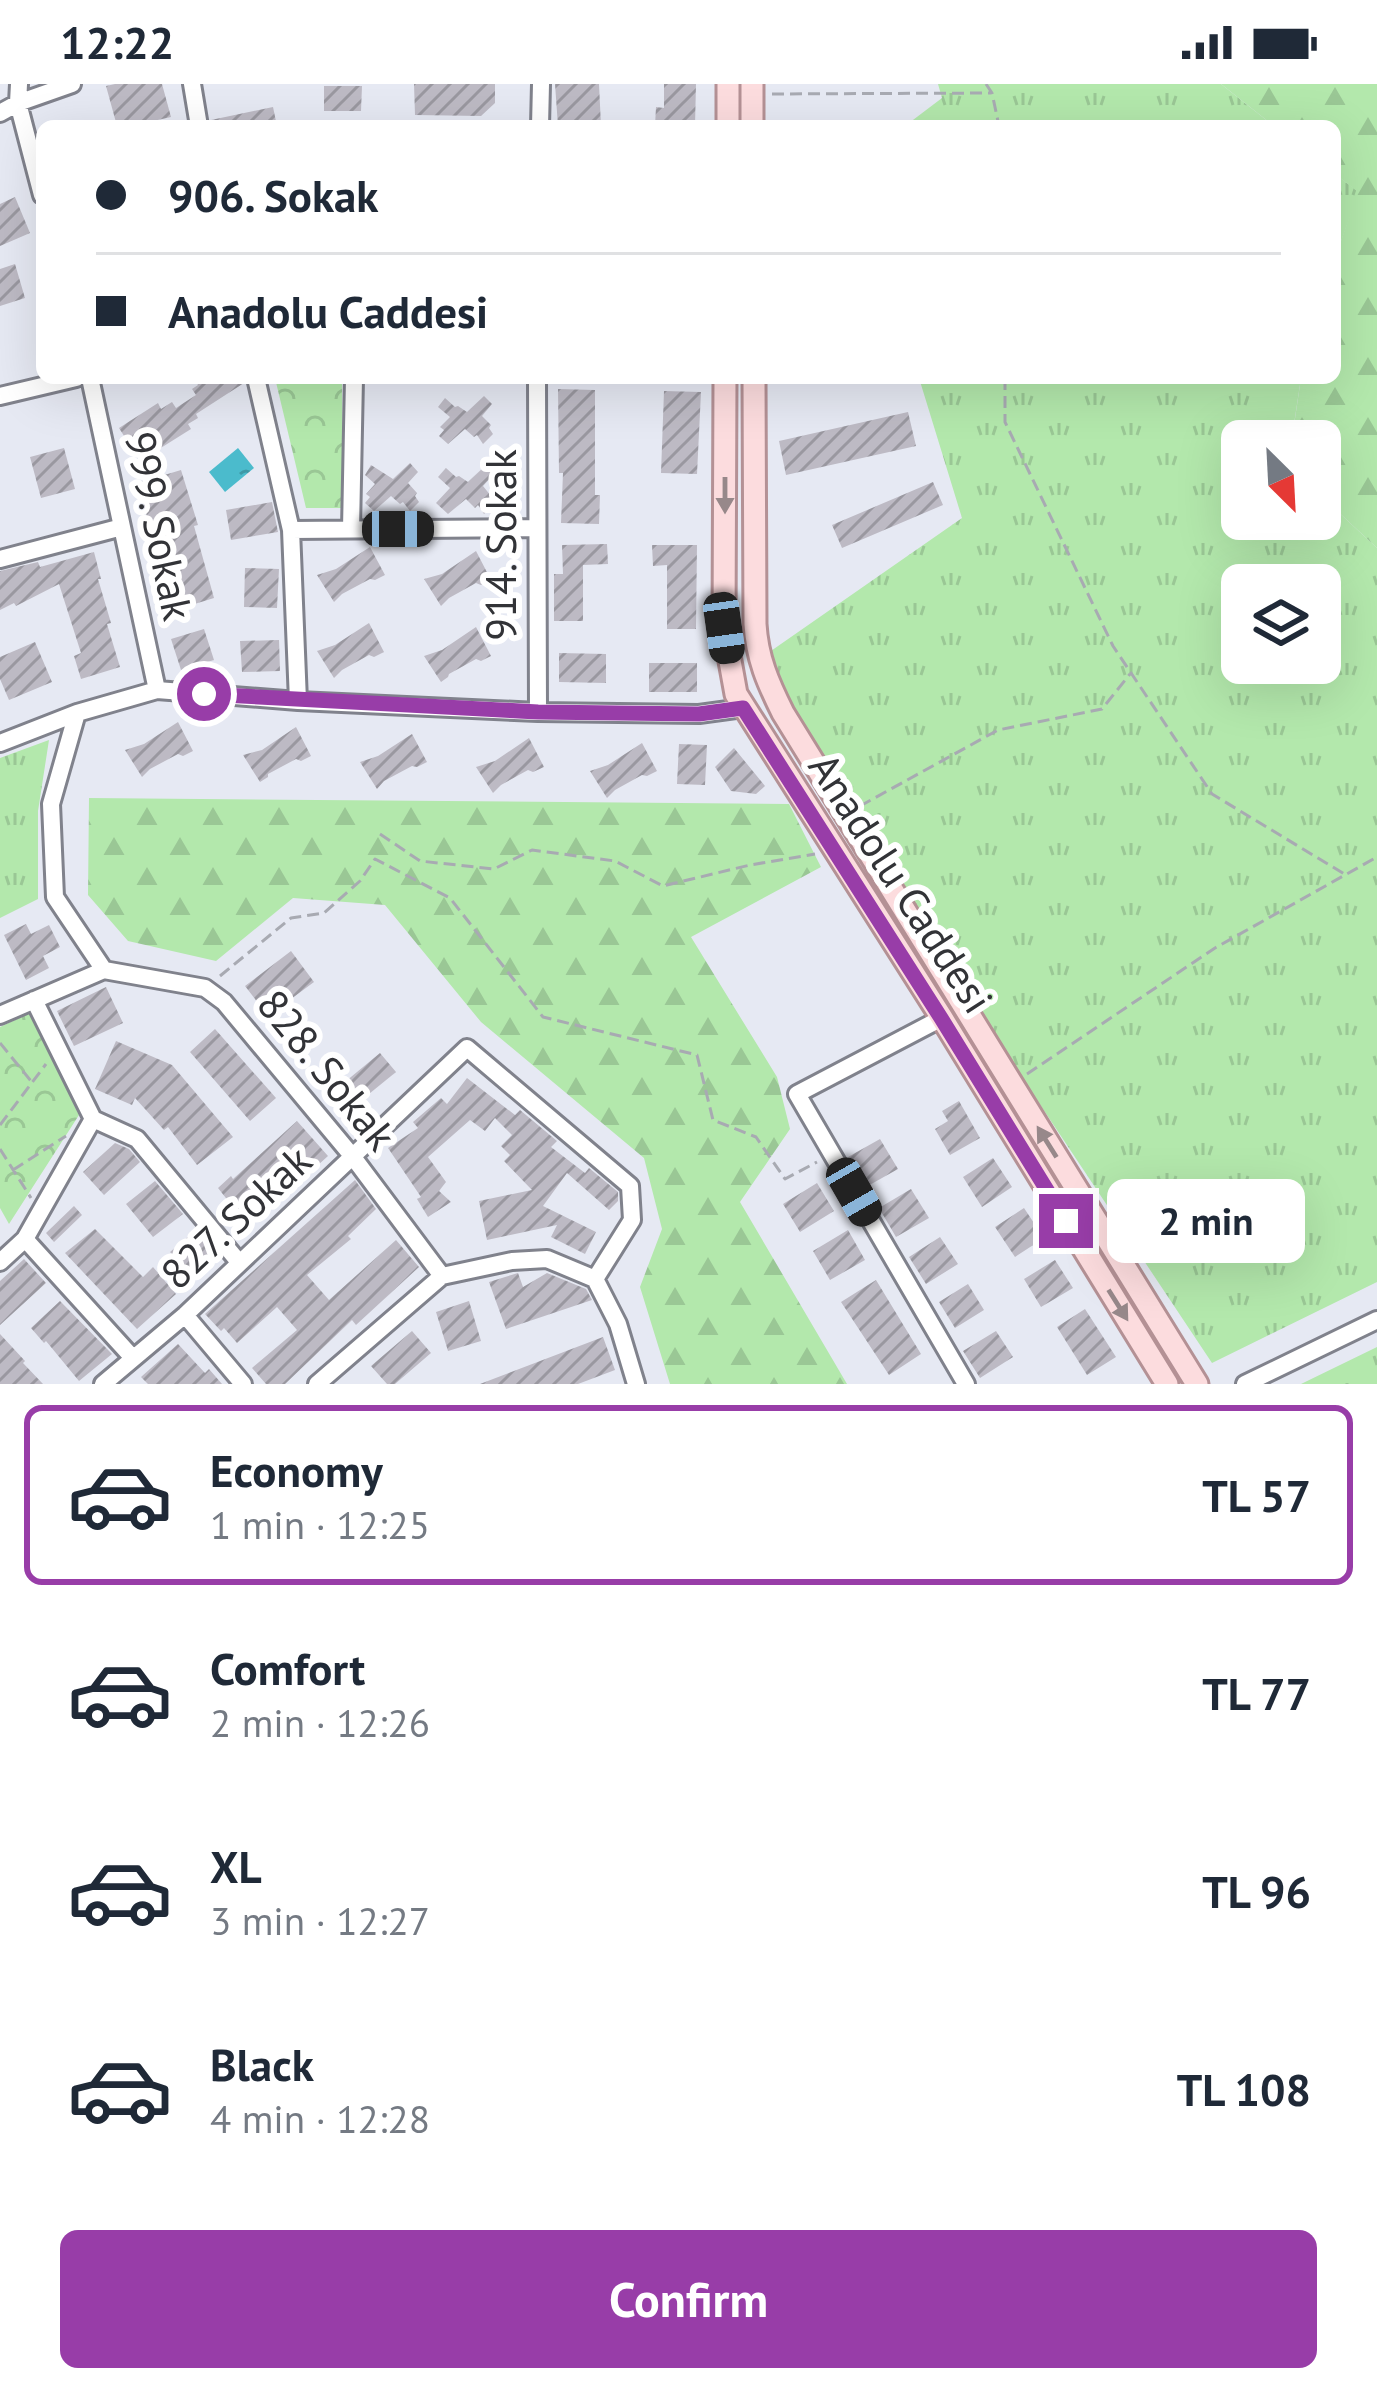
<!DOCTYPE html>
<html lang="en">
<head>
<meta charset="utf-8">
<style>
	body { margin:0; font-family:"PT Sans",sans-serif; background:#f6f6f7; color:#1f2937; height:100vh; display:flex; flex-direction:column; font-size:45px; white-space:nowrap }
	* { box-sizing:border-box; margin:0 }
	p { font-size:39px; color:#747a83 }
	.icon { flex:none; width:66px; height:66px; fill:none; stroke:currentColor; stroke-width:2; stroke-linecap:round; stroke-linejoin:round }
	.map { position:relative; height:1300px; overflow:hidden }
	.sheet { display:flex; flex-direction:column; background:#fff; flex:1 }
	.sheet>* { flex:none }
	.banner { position:absolute; left:36px; top:36px; width:1305px; height:264px; border-radius:18px; box-shadow:0 12px 48px #0002; display:grid; align-content:center; height:264px; padding:0 60px; background:#fff }
	.needle { width:78px; rotate:156deg }
	.buttons { position:absolute; left:1221px; top:336px; display:grid; gap:24px }
	.buttons a { display:grid; place-items:center; width:120px; height:120px; border-radius:18px; background:#fff; box-shadow:0 12px 48px #0002; font-size:60px }
	.end { position:absolute; width:54px; height:54px; margin:-27px; border:15px solid #983da8; background:#fff; box-shadow:0 0 0 6px #fff }
	.from { border-radius:50% }
	.bubble { position:absolute; height:84px; border-radius:18px; background:#fff; box-shadow:0 12px 48px #0002; font-size:39px; font-weight:800; line-height:84px; text-align:center }
	.car { position:absolute; width:36px; height:72px; margin:-36px -18px; border-radius:15px; box-shadow:0 0 9px 3px #0007; background:linear-gradient(#222 24%,#8ab4d8 0 40%,#222 0 76%,#8ab4d8 0 86%,#222 0) }
	.banner b { display:flex; align-items:center; gap:42px; height:114px; font-size:45px }
	.banner b+b { border-top:3px solid #e0e1e3 }
	.banner i { width:30px; height:30px; background:#1f2937 }
	ul { padding:21px 0 0; list-style:none }
	li { display:flex; align-items:center; gap:36px; height:180px; margin:0 24px 18px; padding:0 36px; border:6px solid transparent; border-radius:18px }
	li div { flex:1 }
	li b { display:block; font-size:45px }
	li em { font-style:normal; font-weight:800 }
	li.on { border-color:#983da8 }
	li>.icon { width:108px; height:108px; stroke-width:1.5 }
	.button { display:flex; gap:24px; margin-top:auto; padding:24px 60px }
	.button a { flex:1; height:138px; border-radius:18px; background:#983da8; color:#fff; font-size:48px; font-weight:800; line-height:138px; text-align:center }
	.status { display:flex; justify-content:space-between; align-items:center; height:84px; padding:0 60px; background:#fff; direction:ltr }
	.status svg { height:33px; fill:currentColor }
	.map>svg:first-child { display:block }
	.grass { fill:url(#grass-tufts); fill-rule:evenodd }
	.forest { fill:url(#forest-firs) }
	.park { fill:url(#park-crowns) }
	.water { fill:url(#water-ripples) }
	.building { fill:url(#building-hatch) }
	.lines { fill:none; stroke-linecap:round; stroke-linejoin:round }
	.minor-casing { stroke:#80828c; stroke-width:22 }
	.major-casing { stroke:#b49195; stroke-width:27 }
	.path { stroke:#a8aab2; stroke-width:3; stroke-dasharray:12 6; stroke-linecap:butt }
	.minor { stroke:#fff; stroke-width:16 }
	.major { stroke:#fcdcde; stroke-width:21 }
	.oneway { fill:#97888a }
	.route { stroke:#983da8; stroke-width:15 }
	.labels { text-anchor:middle; stroke-width:12; stroke-linejoin:round; paint-order:stroke }
	.street-label { font-size:42px; fill:#323337; stroke:#fff }
</style>
</head>
<body>
<div class="status"><b>12:22</b><svg viewBox="0 0 49 12"><path d="M0 12V9h3v3zM5 12V6h3v6zM10 12V3h3v9zM15 12V0h3v12zM26 1h20v11H26zM47 4h2v5h-2z"/></svg></div>
<div class="map">
<svg width="1377" height="1300" viewBox="0 0 1377 1300">
	<defs>
		<pattern id="grass-tufts" width="24" height="20" patternUnits="userSpaceOnUse" patternTransform="scale(3)"><rect width="24" height="20" fill="#b3e8ac"/><path d="M3 7l-1-3M5 7V3M7 7l1-3M15 17l-1-3M17 17v-4M19 17l1-3" fill="none" stroke="#9ac795"/></pattern>
		<pattern id="forest-firs" width="22" height="20" patternUnits="userSpaceOnUse" patternTransform="scale(3)"><rect width="22" height="20" fill="#b3e8ac"/><path d="M5 1l3.5 6h-7zM16 11l3.5 6h-7z" fill="#9ac795"/></pattern>
		<pattern id="park-crowns" width="20" height="18" patternUnits="userSpaceOnUse" patternTransform="scale(3)"><rect width="20" height="18" fill="#b3e8ac"/><path d="M2 6a3 3 0 1 1 6 0M12 15a3 3 0 1 1 6 0" fill="none" stroke="#9ac795"/></pattern>
		<pattern id="water-ripples" width="26" height="14" patternUnits="userSpaceOnUse" patternTransform="scale(3)"><rect width="26" height="14" fill="#4bbbcc"/><path d="M2 4q2-2 4 0t4 0M15 11q2-2 4 0t4 0" fill="none" stroke="#3f99a6"/></pattern>
		<pattern id="building-hatch" width="6" height="6" patternUnits="userSpaceOnUse" patternTransform="scale(3)"><rect width="6" height="6" fill="#bdbac4"/><path d="M-1 1l2-2M0 6l6-6M5 7l2-2" fill="none" stroke="#9a98a0"/></pattern>
	</defs>
	<rect width="100%" height="100%" fill="#e6e9f3"/>
	<path class="grass" d="M938,0H1221L1274,42H905L942,14Z
		M1335,90L1359,108L1335,174Z
		M919,294H1301L1294,340L1300,357H1242V435H1320V411L1377,464V1198L1212,1279L1017,986L820,670L792,621L768,569L962,434ZM1242,501H1320V579H1242Z
		M49,656L38,727V815L0,834V674Z
		M1377,1263V1300H1301Z"/>
	<path class="forest" d="M1221,0H1377V464L1320,411V357H1300L1294,341L1301,294H1335V174L1358,108L1335,90V42H1274Z
		M89,714L789,720L821,783L691,853L777,993L790,1045L740,1118L847,1300H670L640,1203L662,1145L644,1074L481,938L385,821L293,814L216,877L128,857L88,811Z"/>
	<path class="park" d="M275,294H342L343,424H306Z
		M30,929L79,1031L9,1140L0,1124V943Z"/>
	<path class="water" d="M238,364L254,384L225,408L209,388Z"/>
	<path class="building" d="M115,0H162L171,33L131,42H117L106,2Z
		M414,0H495V19L481,32L415,31Z
		M555,0H599L601,42H558Z
		M664,0H696L695,42H655L656,23L664,24Z
		M324,2H362L361,27H324Z
		M273,23L277,42H212L211,36Z
		M15,113L30,149L0,162V120Z
		M15,180L25,214L0,222V185Z
		M194,294H244V299L196,330L198,334L188,340L191,345L140,377L119,344L158,319L161,325L172,318L176,324L196,311L192,305L198,301Z
		M558,305L595,306V411H600L599,440L561,439L563,389H559Z
		M664,307L701,308L697,390L661,389Z
		M484,312L492,320L482,332L491,341L489,344L493,350L483,360L477,351L474,353L465,345L448,360L439,352L444,346L440,343L450,333L438,323L445,314L455,323L458,322L467,328Z
		M908,328L916,362L786,391L779,357Z
		M64,364L75,405L41,414L30,373Z
		M410,379L418,388L408,399L417,409L415,412L419,418L410,427L403,418L400,420L391,412L374,427L365,419L370,413L366,410L375,400L365,391L371,381L393,395Z
		M485,382L493,391L483,402L491,412L489,415L494,421L484,430L478,421L475,424L466,415L448,430L436,419L450,404L438,393L446,384L456,393L459,392L468,398Z
		M181,386L198,441L194,442L214,514L172,527L138,399Z
		M933,398L943,421L842,464L832,441Z
		M272,418L278,448L231,456L226,426Z
		M607,460L608,480L583,481V537H554V490H563L562,461Z
		M652,461H697L696,545H667V481L653,482Z
		M370,463L385,491L375,496L370,495L342,510L334,518L317,491L336,485Z
		M476,467L491,496L481,501L476,499L449,514L441,522L424,495L442,490Z
		M94,468L101,495H98L111,539L107,540L120,583L81,595L74,572L81,569L59,500L16,522L14,519L0,526V487L38,478L40,483Z
		M245,484L279,485L277,524L244,523Z
		M369,539L384,568L374,573L369,571L342,586L334,594L317,567L335,561Z
		M476,543L491,572L481,577L476,575L449,590L448,593L441,598L424,572L442,566Z
		M204,545L214,576L181,586L171,555Z
		M279,556L280,587L242,588L240,557Z
		M35,558L52,598L9,616L0,595V573Z
		M559,569L606,570V599L559,598Z
		M649,579H697V608H649Z
		M178,638L193,667L183,672L178,670L150,685L142,693L125,666L144,660Z
		M296,643L311,672L301,677L296,675L268,690V693L260,698L243,671L262,666Z
		M412,650L427,678L417,683L412,682L384,697L377,705L360,678L378,672Z
		M529,654L544,683L533,688L528,686L501,701L493,709L476,683L495,677Z
		M642,659L657,687L647,692L642,691L615,706L607,714L590,687L608,681Z
		M679,660L707,661L705,701L677,700Z
		M734,664L765,702L756,710L731,707L715,683Z
		M26,840L31,850L49,841L60,863L43,872L49,884L26,896L4,851Z
		M291,867L314,898L268,932L245,902Z
		M106,903L123,939L74,962L57,927Z
		M215,945L276,1014L250,1037L190,968Z
		M116,957L172,981L233,1053L197,1081L168,1043L164,1046L135,1014L132,1021L95,1005Z
		M380,969L396,988L364,1014L370,1022L357,1033L334,1007Z
		M467,994L515,1031L520,1026L557,1057L551,1063L585,1089L589,1084L618,1108V1117L609,1126L567,1089L543,1122L596,1148L585,1170L551,1153L557,1141L487,1156L479,1117L532,1106L504,1077L510,1071L501,1062L512,1051L495,1034L485,1047L470,1036L428,1073L446,1098L439,1107L451,1118L428,1133L417,1115L421,1113L388,1064L418,1044L413,1038L441,1014L447,1020Z
		M959,1017L980,1054L950,1071L935,1045L948,1037L942,1027Z
		M297,1037L328,1072L243,1149L221,1125L229,1118L218,1104L231,1092L233,1095Z
		M880,1055L898,1085L866,1103L848,1073Z
		M115,1059L129,1065L140,1078L104,1111L83,1088Z
		M993,1074L1012,1103L982,1123L963,1093Z
		M355,1096L376,1125L348,1152L351,1155L307,1191L329,1216L396,1156L419,1183L356,1241L352,1236L285,1300H266L252,1284L297,1246L277,1223L237,1259L224,1244L221,1247L205,1230Z
		M155,1097L183,1130L153,1153L126,1120Z
		M817,1099L834,1127L800,1148L783,1120Z
		M911,1105L929,1134L896,1153L879,1124Z
		M74,1122L82,1131L54,1158L46,1149Z
		M1024,1124L1044,1154L1015,1173L995,1143Z
		M95,1145L143,1193L153,1183L176,1210L137,1245L65,1169Z
		M196,1146L218,1173L193,1194L170,1168Z
		M848,1146L865,1176L830,1196L813,1167Z
		M940,1153L958,1180L926,1200L909,1173Z
		M24,1175L46,1199L0,1241V1197Z
		M1055,1176L1073,1204L1041,1223L1024,1195Z
		M518,1189L523,1203L547,1189L586,1205L592,1216L506,1245L489,1198Z
		M876,1196L921,1270L889,1291L841,1218Z
		M968,1200L984,1226L955,1244L939,1218Z
		M60,1217L112,1270L79,1297L46,1257L44,1259L31,1244Z
		M469,1217L481,1257L448,1267L436,1228Z
		M1085,1225L1116,1273L1087,1291L1057,1243Z
		M412,1247L431,1269L395,1300H387L371,1282Z
		M996,1247L1013,1273L980,1294L963,1267Z
		M0,1250L25,1277L23,1279L43,1300H0Z
		M603,1253L615,1286L578,1300H480Z
		M178,1260L205,1289L209,1285L222,1300H148L141,1293Z"/>
	<g class="lines">
		<g class="minor-casing">
			<path id="minor" d="M19,0L18,19L42,111
				M192,0L199,42
				M0,29L18,19L72,0
				M540,42L541,0
				M90,294L157,606
				M256,294L291,446L298,617
				M537,294L538,628
				M0,312L76,294
				M351,445L354,294
				M291,446L537,444
				M0,475L122,443
				M77,629L51,720L55,813L104,886L205,904L224,918L353,1073L442,1192
				M0,659L77,629L157,606L298,617L538,628L699,630L743,624
				M34,916L93,1035L137,1055L238,1177
				M0,931L104,886
				M942,934L797,1010L966,1300
				M25,1155L132,1273
				M0,1178L25,1155L93,1035
				M595,1195L618,1240L636,1300
				M185,1231L243,1300
				M103,1300L185,1231L467,964L630,1102L632,1136L595,1195
				M317,1300L442,1192L512,1177L547,1175L595,1195
				M1245,1300L1377,1236"/>
		</g>
		<g class="major-casing">
			<path id="major" d="M752,0V42
				M728,42V0
				M725,294L724,544L736,610L942,934L1167,1300
				M754,294L755,540C757,574 768,599 783,629L1197,1300"/>
		</g>
		<path class="path" d="M986,0L992,9L999,42
			M772,10L992,9
			M1005,294V338L1113,562L1212,710L1346,791
			M860,722L998,646L1102,625L1130,590
			M380,750L420,777L494,785L532,766L615,777L663,802L750,781L815,770
			M220,892L291,834L324,829L360,797L375,775L450,814L543,933L697,971L713,1036L756,1053L785,1095L817,1078
			M0,959L31,997
			M1027,990L1215,864L1377,773
			M0,1041L46,980
			M0,1065L31,1114
			M13,1086L66,1052"/>
		<use href="#minor" class="minor"/>
		<use href="#major" class="major"/>
	</g>
	<defs><path id="oneway-solid" d="M-6-.8H1V-3.2L6.5 0L1 3.2V.8H-6Z" transform="scale(3)"/></defs>
	<g class="oneway">
		<use href="#oneway-solid" transform="translate(725 411) rotate(90)"/>
		<use href="#oneway-solid" transform="translate(1047 1058) rotate(-122)"/>
		<use href="#oneway-solid" transform="translate(1118 1221) rotate(58)"/>
	</g>
	<g class="lines">
		<path class="route" d="M204,610L538,628L699,630L743,624L941,934L1066,1137"/>
	</g>
	<g class="labels">
		<g class="street-label">
			<text transform="translate(159 442) rotate(78)" y="15">999. Sokak</text>
			<text transform="translate(501 461) rotate(-90)" y="15">914. Sokak</text>
			<text transform="translate(901 799) rotate(57)" y="15">Anadolu Caddesi</text>
			<text transform="translate(327 986) rotate(51)" y="15">828. Sokak</text>
			<text transform="translate(236 1133) rotate(-43)" y="15">827. Sokak</text>
		</g>
	</g>
</svg>
<div class="buttons">
<a><svg class="needle" viewBox="-14 -14 28 28"><path d="M0-13l5 13h-10z" fill="#e53935"/><path d="M0 13l5-13h-10z" fill="#747a83"/></svg></a>
<a><svg class="icon" aria-label="layers" viewBox="0 0 24 24"><path d="M12 4l9 5-9 5-9-5zM3 14l9 5 9-5"/></svg></a>
</div>
<i class="end from" style="left:204px;top:610px"></i>
<i class="end" style="left:1066px;top:1137px"></i>
<div class="bubble" style="left:1107px;top:1095px;width:198px">2 min</div>
<i class="car" style="left:398px;top:445px;rotate:90deg"></i>
<i class="car" style="left:724px;top:544px;rotate:172deg"></i>
<i class="car" style="left:854px;top:1108px;rotate:150deg"></i>
<div class="banner">
<b><i class="from"></i>906. Sokak</b>
<b><i></i>Anadolu Caddesi</b>
</div>
</div>
<section class="sheet">
<ul>
<li class="on"><svg class="icon" aria-label="car" viewBox="0 0 24 24"><path d="M5 17H2v-5l4-1 3-4h7l3 4 3 1v5h-3M9 17h6M6 11h13"/><circle cx="7" cy="17" r="2"/><circle cx="17" cy="17" r="2"/></svg><div><b>Economy</b><p>1 min · 12:25</p></div><em>TL 57</em></li>
<li><svg class="icon" aria-label="car" viewBox="0 0 24 24"><path d="M5 17H2v-5l4-1 3-4h7l3 4 3 1v5h-3M9 17h6M6 11h13"/><circle cx="7" cy="17" r="2"/><circle cx="17" cy="17" r="2"/></svg><div><b>Comfort</b><p>2 min · 12:26</p></div><em>TL 77</em></li>
<li><svg class="icon" aria-label="car" viewBox="0 0 24 24"><path d="M5 17H2v-5l4-1 3-4h7l3 4 3 1v5h-3M9 17h6M6 11h13"/><circle cx="7" cy="17" r="2"/><circle cx="17" cy="17" r="2"/></svg><div><b>XL</b><p>3 min · 12:27</p></div><em>TL 96</em></li>
<li><svg class="icon" aria-label="car" viewBox="0 0 24 24"><path d="M5 17H2v-5l4-1 3-4h7l3 4 3 1v5h-3M9 17h6M6 11h13"/><circle cx="7" cy="17" r="2"/><circle cx="17" cy="17" r="2"/></svg><div><b>Black</b><p>4 min · 12:28</p></div><em>TL 108</em></li>
</ul>
<div class="button"><a>Confirm</a></div>
</section>
</body>
</html>
